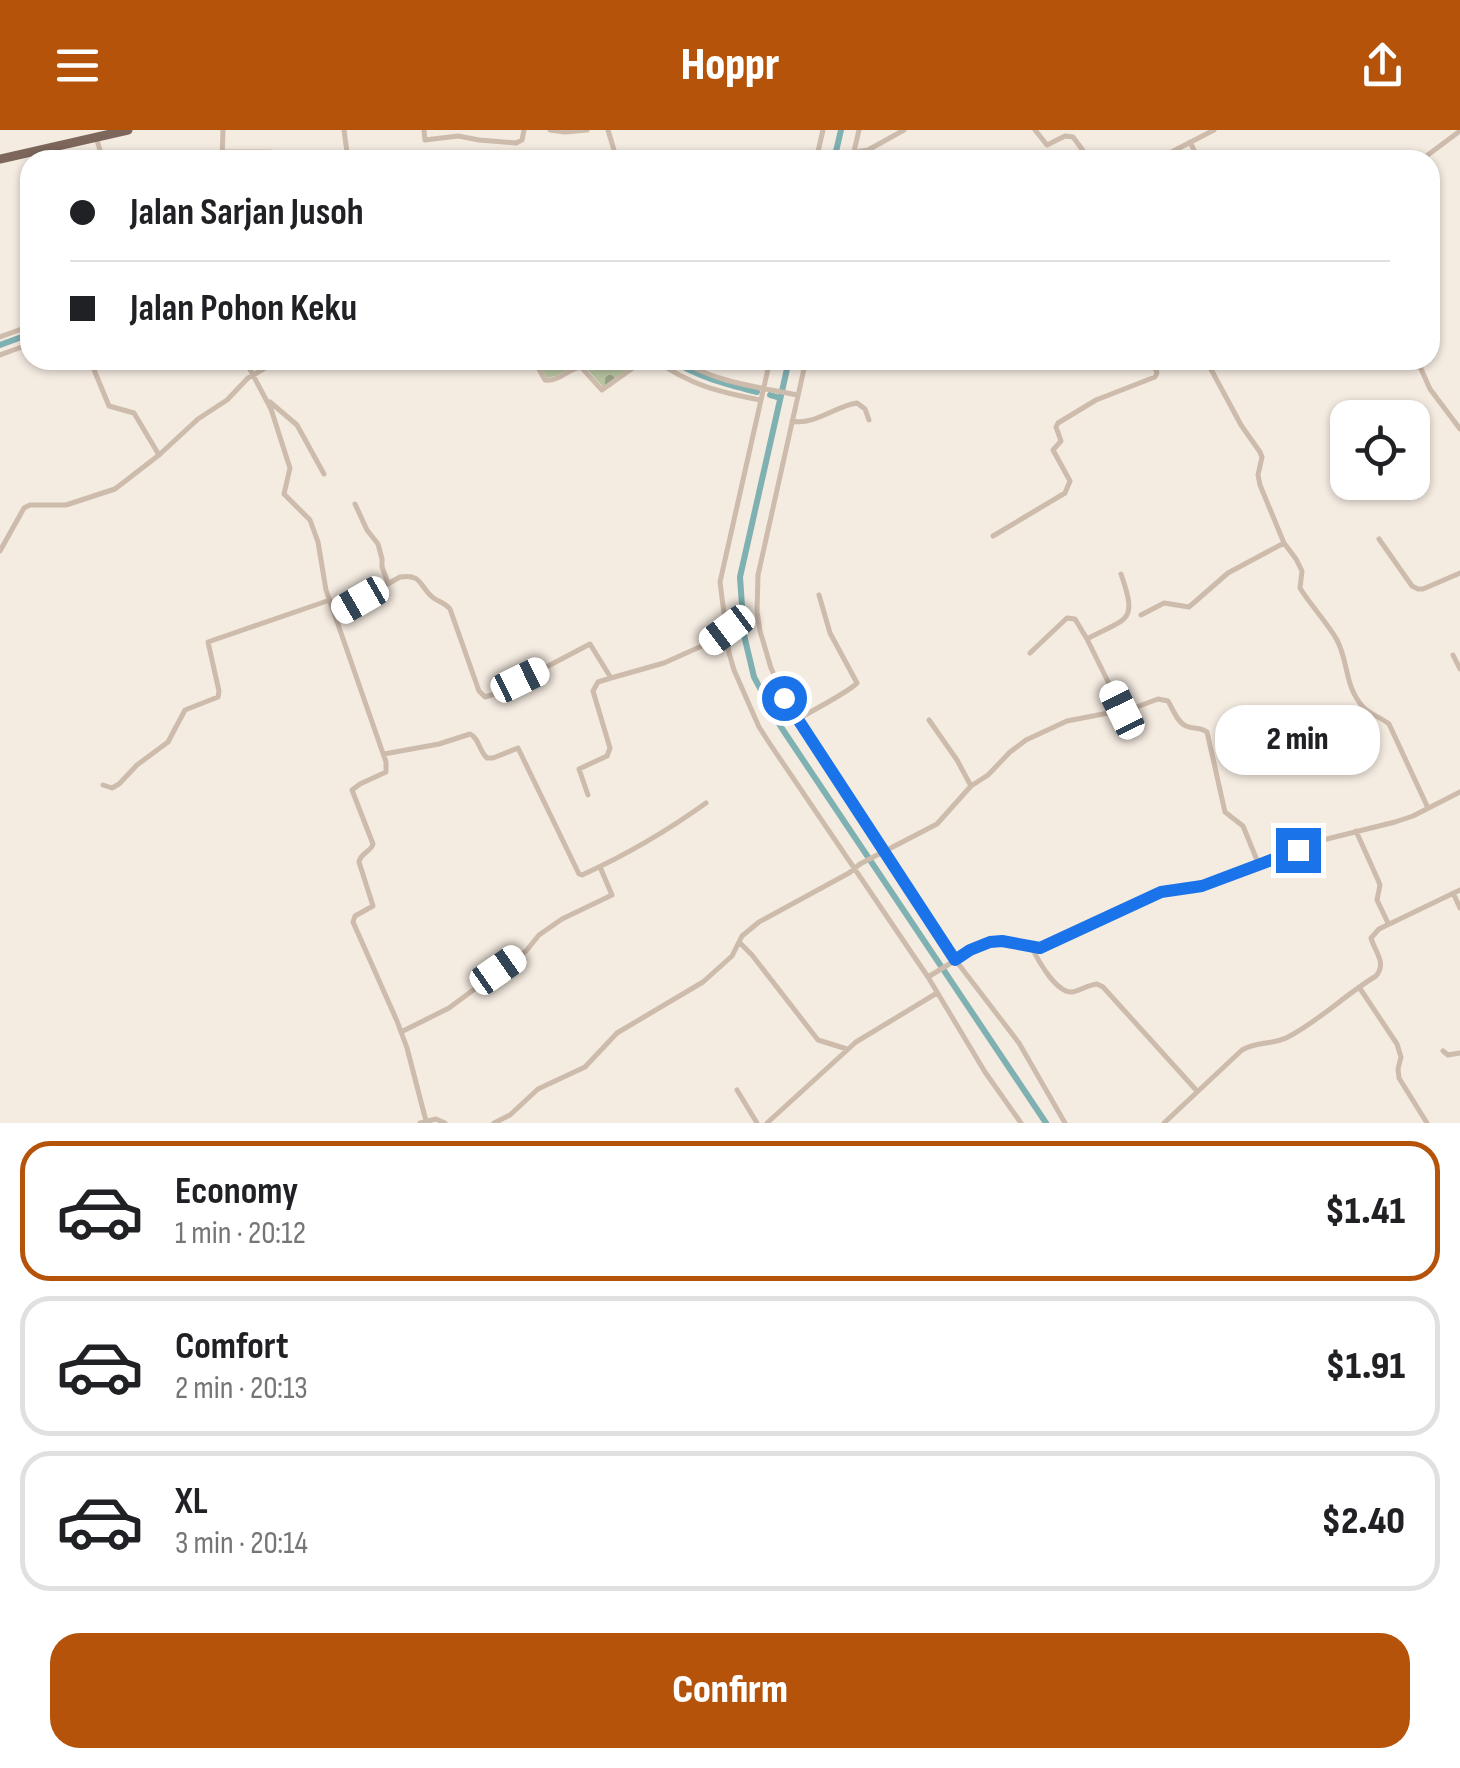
<!DOCTYPE html>
<html lang="en">
<head>
<meta charset="utf-8">
<style>
	body { margin:0; font-family:"Sofia Sans Condensed",sans-serif; background:#f6f6f6; color:#202124; height:100vh; display:flex; flex-direction:column; font-size:38px; white-space:nowrap }
	* { box-sizing:border-box; margin:0 }
	p { font-size:32px; color:#757577 }
	.icon { flex:none; width:55px; height:55px; fill:none; stroke:currentColor; stroke-width:2; stroke-linecap:round; stroke-linejoin:round }
	.map { position:relative; height:993px; overflow:hidden }
	.sheet { display:flex; flex-direction:column; background:#fff; flex:1 }
	.sheet>* { flex:none }
	.banner { position:absolute; left:20px; top:20px; width:1420px; height:220px; border-radius:30px; box-shadow:0 2px 8px #0004; display:grid; align-content:center; height:220px; padding:0 50px; background:#fff }
	.tools { position:absolute; left:1330px; top:270px; display:grid; gap:20px }
	.tools a { display:grid; place-items:center; width:100px; height:100px; border-radius:20px; background:#fff; box-shadow:0 2px 8px #0004; font-size:50px }
	.end { position:absolute; width:45px; height:45px; margin:-22px; border:12px solid #1a73e8; background:#fff; box-shadow:0 0 0 5px #fff }
	.from { border-radius:50% }
	.bubble { position:absolute; height:70px; border-radius:30px; background:#fff; box-shadow:0 2px 8px #0004; font-size:32px; font-weight:800; line-height:70px; text-align:center }
	.car { position:absolute; width:30px; height:60px; margin:-30px -15px; border-radius:12px; box-shadow:0 0 8px 2px #0007; background:linear-gradient(#fff 24%,#345 0 40%,#fff 0 76%,#345 0 86%,#fff 0) }
	.banner b { display:flex; align-items:center; gap:35px; height:95px; font-size:38px }
	.banner b+b { border-top:2px solid #e0e0e0 }
	.banner i { width:25px; height:25px; background:#202124 }
	ul { padding:18px 0 0; list-style:none }
	li { display:flex; align-items:center; gap:30px; height:140px; margin:0 20px 15px; padding:0 30px; border:5px solid #e0e0e0; border-radius:30px }
	li div { flex:1 }
	li b { display:block; font-size:38px }
	li em { font-style:normal; font-weight:800 }
	li.selected { border-color:#b45309 }
	li>.icon { width:90px; height:90px; stroke-width:1.5 }
	.button { display:flex; gap:20px; margin-top:auto; padding:20px 50px }
	.button a { flex:1; height:115px; border-radius:30px; background:#b45309; color:#fff; font-size:40px; font-weight:800; line-height:115px; text-align:center }
	header { display:flex; justify-content:space-between; align-items:center; height:130px; padding:0 50px; background:#b45309; color:#fff; font-size:45px; font-weight:800 }
	.map>svg:first-child { display:block }
	.cemetery { fill:url(#cemetery-stones) }
	.lines { fill:none; stroke-linecap:round; stroke-linejoin:round }
	.canal { stroke:#7fb0b2; stroke-width:6 }
	.street { stroke:#cdbbac; stroke-width:5 }
	.primary { stroke:#7d675c; stroke-width:9 }
	.route { stroke:#1a73e8; stroke-width:12 }
</style>
</head>
<body>
<header><svg class="icon" aria-label="menu" viewBox="0 0 24 24"><path d="M4 6h16M4 12h16M4 18h16"/></svg>Hoppr<svg class="icon" aria-label="share" viewBox="0 0 24 24"><path d="M12 15V3M7 8l5-5 5 5M5 13v7h14v-7"/></svg></header>
<div class="map">
<svg width="1460" height="993" viewBox="0 0 1460 993">
	<defs>
		<pattern id="cemetery-stones" width="16" height="16" patternUnits="userSpaceOnUse" patternTransform="scale(2.5)"><rect width="16" height="16" fill="#b8c4a0"/><path d="M2 7V4a2 2 0 0 1 4 0v3zM10 15v-3a2 2 0 0 1 4 0v3z" fill="#97a083"/></pattern>
	</defs>
	<rect width="100%" height="100%" fill="#f4ebe1"/>
	<path class="cemetery" d="M536,230H640L603,257L581,232L556,246L547,248Z"/>
	<g class="lines">
		<path class="canal" d="M834,30L841,0
			M0,215L30,204
			M671,230C698,247 726,254 757,262
			M789,230L740,447L744,505L754,547L781,597L1046,993
			M770,265L780,268"/>
		<path class="street" d="M344,0L348,30
			M424,0L425,10L458,6L479,10L516,13L522,10L524,0
			M550,0L565,2L587,0
			M608,0L617,30
			M1035,0L1047,15L1065,6L1073,7L1090,30
			M96,7L103,30
			M1190,12L1199,30
			M222,22H271L277,24L279,30
			M854,22L868,20L904,0
			M200,30L222,28
			M222,30L223,0
			M816,30L823,0
			M852,30L859,0
			M1156,30L1214,0
			M1421,30L1460,1
			M0,207L30,196
			M0,225L30,214
			M90,230L109,276L134,283L159,325
			M245,230L271,279L288,332L290,338L284,364L310,390L318,412L326,460L386,632V642L360,654L352,660L373,714C371,722 360,723 359,732L373,776L355,786L353,792L397,891L407,918L426,991
			M500,230L508,234L515,230
			M534,230L545,250C559,252 567,239 581,237L602,260L644,230
			M655,230C690,255 719,262 760,270
			M680,230C714,252 758,257 797,265
			M770,230L720,452L729,523L734,540L759,597L770,614L928,847L985,942L1021,993
			M806,230L758,445L757,481L760,501L771,538L790,580L886,722L947,819L1019,913L1065,993
			M1417,230L1430,259L1460,299
			M270,272L297,295L324,344
			M792,291C814,296 835,276 857,273L865,279L869,290
			M355,374L367,400L378,414L382,429V437L388,453
			M993,406L1065,363L1070,351L1053,320L1061,311L1056,297L1058,293L1096,270L1155,247L1157,243L1152,230
			M1379,409L1412,456L1418,459H1423L1460,443
			M1284,413L1296,429L1302,441L1300,458C1311,476 1327,492 1337,510C1349,533 1344,555 1363,577C1370,585 1381,587 1389,594L1428,678
			M0,421L24,378L30,375H66L115,359L159,325L198,289L227,270L248,248L279,230
			M1121,444C1138,493 1128,487 1087,509L1122,580
			M335,484L400,447C424,443 419,459 435,469C440,472 446,474 450,479L479,561L485,567L495,564L590,514L611,548L598,552L593,561L610,618L607,626L579,639L588,665
			M1141,485L1164,473L1189,477L1228,443L1284,413L1260,355L1258,345L1262,327L1260,322L1241,295L1206,230
			M1030,523L1067,488L1075,489L1087,509
			M1453,525L1460,539
			M611,548L664,533L704,515L727,500
			M797,590C811,581 849,562 857,553L830,503L819,465
			M929,590L957,630L971,656
			M384,624L439,614L470,604C479,608 479,621 487,628H493L518,618L579,744L582,745C626,725 667,701 706,673
			M103,655L112,658L119,654L137,635L168,612L185,580L218,567L219,561L208,512L330,470
			M1356,701L1378,750L1380,755L1377,770L1388,793
			M1453,763L1460,778
			M739,812L752,825L818,910L847,919
			M1032,818C1038,830 1056,863 1072,862C1079,861 1088,855 1097,854L1103,857L1197,961
			M928,847L982,814L1002,811L1032,818L1046,815L1076,799L1161,762L1202,756L1323,710L1395,692L1413,686L1460,662
			M1359,857L1397,914L1401,927L1398,939L1399,948L1427,993
			M401,902L449,878L526,821L539,805L562,789L612,765L600,737
			M1443,921L1448,925L1460,923
			M737,960L757,993
			M420,993L436,989L445,993
			M494,993L510,985L538,959L585,937L617,903L703,852L732,826L742,806L759,792L849,743L860,734L937,694L971,656L988,645L1010,622L1026,610L1067,591L1134,578L1158,569L1168,571C1173,579 1177,592 1186,596C1195,600 1199,596 1207,602L1225,682L1243,696L1259,735
			M767,993L856,912L937,863
			M1164,993L1242,920C1257,911 1273,915 1288,907C1319,891 1346,864 1376,846C1387,833 1375,822 1371,808L1379,799L1460,760"/>
		<path class="primary" d="M0,29L128,0"/>
	</g>
	<g class="lines">
		<path class="route" d="M784,568L955,830L970,820L990,812L1002,811L1040,818L1161,762L1202,756L1298,720"/>
	</g>
</svg>
<div class="tools">
<a><svg class="icon" aria-label="locate" viewBox="0 0 24 24"><circle cx="12" cy="12" r="6"/><path d="M12 2v4M12 18v4M2 12h4M18 12h4"/></svg></a>
</div>
<i class="end from" style="left:784px;top:568px"></i>
<i class="end" style="left:1298px;top:720px"></i>
<div class="bubble" style="left:1215px;top:575px;width:165px">2 min</div>
<i class="car" style="left:360px;top:470px;rotate:240deg"></i>
<i class="car" style="left:727px;top:500px;rotate:233deg"></i>
<i class="car" style="left:520px;top:550px;rotate:64deg"></i>
<i class="car" style="left:1122px;top:580px;rotate:334deg"></i>
<i class="car" style="left:498px;top:840px;rotate:55deg"></i>
<div class="banner">
<b><i class="from"></i>Jalan Sarjan Jusoh</b>
<b><i></i>Jalan Pohon Keku</b>
</div>
</div>
<section class="sheet">
<ul>
<li class="selected"><svg class="icon" aria-label="car" viewBox="0 0 24 24"><path d="M5 17H2v-5l4-1 3-4h7l3 4 3 1v5h-3M9 17h6M6 11h13"/><circle cx="7" cy="17" r="2"/><circle cx="17" cy="17" r="2"/></svg><div><b>Economy</b><p>1 min · 20:12</p></div><em>$1.41</em></li>
<li><svg class="icon" aria-label="car" viewBox="0 0 24 24"><path d="M5 17H2v-5l4-1 3-4h7l3 4 3 1v5h-3M9 17h6M6 11h13"/><circle cx="7" cy="17" r="2"/><circle cx="17" cy="17" r="2"/></svg><div><b>Comfort</b><p>2 min · 20:13</p></div><em>$1.91</em></li>
<li><svg class="icon" aria-label="car" viewBox="0 0 24 24"><path d="M5 17H2v-5l4-1 3-4h7l3 4 3 1v5h-3M9 17h6M6 11h13"/><circle cx="7" cy="17" r="2"/><circle cx="17" cy="17" r="2"/></svg><div><b>XL</b><p>3 min · 20:14</p></div><em>$2.40</em></li>
</ul>
<div class="button"><a>Confirm</a></div>
</section>
</body>
</html>
